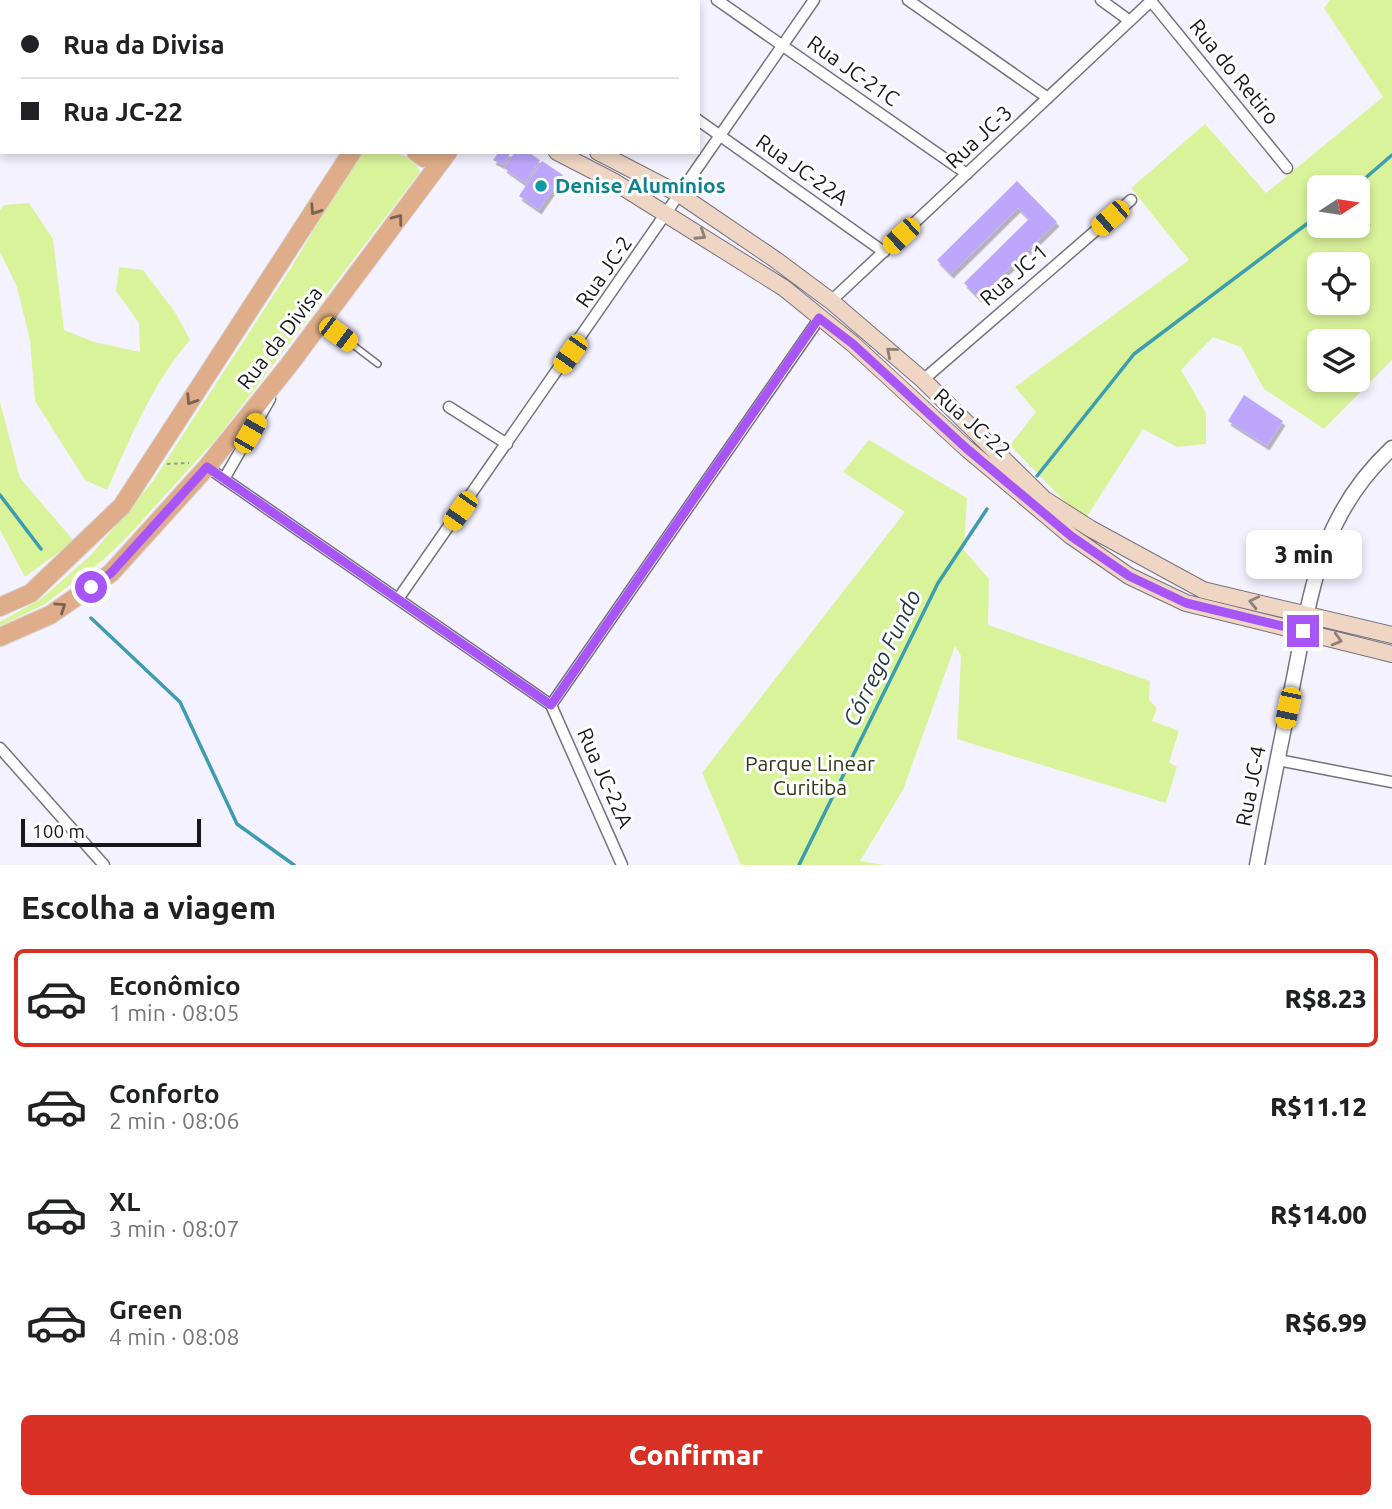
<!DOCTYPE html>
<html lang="pt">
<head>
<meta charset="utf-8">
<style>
	body { margin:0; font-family:Ubuntu,sans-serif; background:#f6f6f6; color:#202124; height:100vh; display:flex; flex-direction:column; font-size:26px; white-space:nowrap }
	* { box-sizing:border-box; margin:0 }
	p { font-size:23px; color:#757577 }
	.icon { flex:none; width:38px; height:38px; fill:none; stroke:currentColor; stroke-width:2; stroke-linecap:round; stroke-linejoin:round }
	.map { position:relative; height:865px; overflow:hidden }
	.side { display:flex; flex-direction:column; background:#fff; flex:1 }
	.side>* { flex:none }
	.guide { position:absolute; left:0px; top:0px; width:700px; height:154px; box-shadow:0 4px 10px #0003; display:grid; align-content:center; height:154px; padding:0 21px; background:#fff }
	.needle { width:46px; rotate:78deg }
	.fabs { position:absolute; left:1307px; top:175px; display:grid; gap:14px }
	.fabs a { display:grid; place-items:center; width:63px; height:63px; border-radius:10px; background:#fff; box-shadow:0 4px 10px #0003; font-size:35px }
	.scale { position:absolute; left:21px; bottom:18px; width:180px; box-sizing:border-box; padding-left:7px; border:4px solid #17171b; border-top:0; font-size:19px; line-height:24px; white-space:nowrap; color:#17171b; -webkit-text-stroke:5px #fff; paint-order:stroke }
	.end { position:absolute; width:32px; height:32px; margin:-16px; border:9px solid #a855f7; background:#fff; box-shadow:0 0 0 4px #fff }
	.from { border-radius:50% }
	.bubble { position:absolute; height:49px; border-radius:10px; background:#fff; box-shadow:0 4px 10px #0003; font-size:23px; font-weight:800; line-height:49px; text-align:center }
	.car { position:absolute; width:21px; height:42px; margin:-21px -10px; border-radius:9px; box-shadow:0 0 5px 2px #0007; background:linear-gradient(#f5c518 24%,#345 0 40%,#f5c518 0 76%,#345 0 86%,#f5c518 0) }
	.guide b { display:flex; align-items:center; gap:24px; height:66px; font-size:26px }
	.guide b+b { border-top:2px solid #e0e0e0 }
	.guide i { width:18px; height:18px; background:#202124 }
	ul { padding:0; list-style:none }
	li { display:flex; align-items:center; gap:21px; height:98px; margin:0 14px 10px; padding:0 7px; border:4px solid transparent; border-radius:10px }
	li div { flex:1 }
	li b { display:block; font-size:26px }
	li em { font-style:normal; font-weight:800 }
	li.active { border-color:#d93025 }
	li>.icon { width:63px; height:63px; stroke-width:1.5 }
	h2 { padding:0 21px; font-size:32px; line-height:84px }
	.action { display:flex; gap:14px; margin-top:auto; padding:14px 21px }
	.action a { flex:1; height:80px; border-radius:10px; background:#d93025; color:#fff; font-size:28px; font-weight:800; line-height:80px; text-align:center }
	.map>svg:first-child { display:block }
	.green { fill:#d9f39b; fill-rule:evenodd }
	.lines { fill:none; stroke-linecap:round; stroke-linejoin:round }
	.stream { stroke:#3b9daf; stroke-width:3.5 }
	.building { fill:#bca7fd; filter:url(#shadow) }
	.service-casing { stroke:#76737e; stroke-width:8 }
	.minor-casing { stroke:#76737e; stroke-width:13 }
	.tertiary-casing { stroke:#76737e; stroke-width:17 }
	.secondary-casing { stroke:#76737e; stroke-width:18 }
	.primary-casing { stroke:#d5d5d6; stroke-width:20 }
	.path { stroke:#98969f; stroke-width:2; stroke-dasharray:3.5 3.5; stroke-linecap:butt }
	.service { stroke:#fff; stroke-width:5 }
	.minor { stroke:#fff; stroke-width:10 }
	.tertiary { stroke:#fff; stroke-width:14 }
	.secondary { stroke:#efd6c4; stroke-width:16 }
	.primary { stroke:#dfad89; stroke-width:18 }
	.oneway { stroke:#7b6252 }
	.oneway2 { stroke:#8e8078 }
	.route { stroke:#a855f7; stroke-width:9 }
	.culture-dot { fill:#0f9aa8; stroke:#fff; stroke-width:2.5 }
	.labels { text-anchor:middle; stroke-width:6; stroke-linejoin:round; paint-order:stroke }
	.street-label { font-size:21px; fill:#17171b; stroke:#fff }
	.culture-label { font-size:21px; font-weight:bold; fill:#0d838f; stroke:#fff; text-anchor:start }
	.park-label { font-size:21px; fill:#2f3912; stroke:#fff }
	.water-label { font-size:23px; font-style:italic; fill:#243b40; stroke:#fff }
</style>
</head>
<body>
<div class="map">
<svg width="1392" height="865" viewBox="0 0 1392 865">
	<defs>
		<filter id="shadow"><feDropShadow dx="2.5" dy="4.5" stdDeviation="0" flood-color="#0004"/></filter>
	</defs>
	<rect width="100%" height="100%" fill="#f5f2ff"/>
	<path class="green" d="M1330,0H1392V360L1324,429L1264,389L1241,347L1213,337L1181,370L1206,413V444L1177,447L1143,429L1084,521L1010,445L1036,412L1015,387L1189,260L1131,188L1205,124L1266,193L1383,97L1324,8ZM1320,187H1358V226H1320ZM1320,264H1358V303H1320ZM1320,341H1358V380H1320Z
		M360,152C380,152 411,149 420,172L218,437L130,534L103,560L45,604L0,626V622L42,598L91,555L153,481L291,268Z
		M29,203L53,239L64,330L94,342L140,352L139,323L116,291L119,267L143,270L175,312L190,340C152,384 131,437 107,490L85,480L35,401L30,340L17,287L0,252V210L4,205Z
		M0,402L20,478L74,541L25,577L0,530Z
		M869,440L967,498L964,550L989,579L988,625L1150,681L1149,700L1157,708L1152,721L1179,731L1169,762L1177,767L1166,803L957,739L961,656L955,646L903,790L860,861L884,865H741L702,773L905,512L843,472Z"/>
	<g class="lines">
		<path class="stream" d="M1355,187L1392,155
			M1037,476L1134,354L1320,214
			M0,495L41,549
			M91,618L180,702L237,824L294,865
			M799,865L938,583L987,509"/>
	</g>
	<path class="building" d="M499,152H511L503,165L493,160Z
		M515,152H528L540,160L525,183L504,168Z
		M542,161L563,175L539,210L519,196Z
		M1017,181L1057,222L979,298L964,283L1029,219L1018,208L951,274L937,260Z
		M1244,395L1283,421L1267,446L1228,421Z"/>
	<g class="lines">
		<g class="service-casing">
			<path id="service" d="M324,323L378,364"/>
		</g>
		<g class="minor-casing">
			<path id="minor" d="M717,0L967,174
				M908,0L1048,98
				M1101,0L1130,21
				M1151,1L1287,168
				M698,120L884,252
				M831,301L1152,0
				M923,380L1131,200
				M449,407L507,444
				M207,467L551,705L622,865
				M224,479L270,399
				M398,599L814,0
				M551,705L819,319
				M0,748L104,865
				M1278,760L1392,782"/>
		</g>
		<g class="tertiary-casing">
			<path id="tertiary" d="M307,0L309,2
				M25,2V0
				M50,2V0
				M0,35L2,33
				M0,55L2,54
				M1257,865C1268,806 1280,747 1292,688C1311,594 1318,517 1392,448"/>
		</g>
		<g class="secondary-casing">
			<path id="secondary" d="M557,152L613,181L784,288L853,344L966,448L1071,536L1129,576L1186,603L1392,654
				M598,152L679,194L776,260L831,301L923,380L1044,499L1091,529L1203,590L1392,635"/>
		</g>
		<g class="primary-casing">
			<path id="primary" d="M464,0L466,2
				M431,2L432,0
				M554,2L555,0
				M416,152L424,158L445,152
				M0,607L31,593L122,506L352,152
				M0,637L50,615L111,573L207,467L289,365L448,152"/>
		</g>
		<path class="path" d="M167,464L189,463"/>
		<use href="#service" class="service"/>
		<use href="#minor" class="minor"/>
		<use href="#tertiary" class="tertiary"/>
		<use href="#secondary" class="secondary"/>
		<use href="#primary" class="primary"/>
	</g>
	<defs><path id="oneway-chevron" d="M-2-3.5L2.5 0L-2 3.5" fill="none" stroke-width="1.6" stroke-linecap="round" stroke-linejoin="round" transform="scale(1.75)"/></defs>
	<g class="oneway">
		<use href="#oneway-chevron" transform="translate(315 210) rotate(123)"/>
		<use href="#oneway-chevron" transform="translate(398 219) rotate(-53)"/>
		<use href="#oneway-chevron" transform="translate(191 400) rotate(123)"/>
		<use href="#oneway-chevron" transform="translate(61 607) rotate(-34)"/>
	</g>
	<g class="oneway2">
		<use href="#oneway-chevron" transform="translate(701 235) rotate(33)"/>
		<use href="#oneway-chevron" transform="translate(891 352) rotate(-139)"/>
		<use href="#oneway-chevron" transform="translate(1254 602) rotate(-167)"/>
		<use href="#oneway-chevron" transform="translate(1337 640) rotate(15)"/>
	</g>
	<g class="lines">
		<path class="route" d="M91,587L111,573L207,467L551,705L819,318L853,344L966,448L1071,536L1129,576L1186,603L1303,631"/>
	</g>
	<circle class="culture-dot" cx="541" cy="186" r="7"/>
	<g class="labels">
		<g class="street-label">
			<text transform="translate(853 71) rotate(35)" y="7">Rua JC-21C</text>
			<text transform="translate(1234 72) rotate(51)" y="7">Rua do Retiro</text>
			<text transform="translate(979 137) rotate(-43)" y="7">Rua JC-3</text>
			<text transform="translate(802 170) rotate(35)" y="7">Rua JC-22A</text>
			<text transform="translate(604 272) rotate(-55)" y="7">Rua JC-2</text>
			<text transform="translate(1014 275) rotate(-41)" y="7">Rua JC-1</text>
			<text transform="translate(280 338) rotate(-52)" y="7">Rua da Divisa</text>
			<text transform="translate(972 423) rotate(41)" y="7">Rua JC-22</text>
			<text transform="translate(605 778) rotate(66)" y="7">Rua JC-22A</text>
			<text transform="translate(1251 786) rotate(-79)" y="7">Rua JC-4</text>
		</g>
		<g class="culture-label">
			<text x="555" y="193">Denise Alumínios</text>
		</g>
		<g class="park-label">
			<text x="810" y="771">Parque Linear<tspan x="810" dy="24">Curitiba</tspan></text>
		</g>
		<g class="water-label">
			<text transform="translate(882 658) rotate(-64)" y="8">Córrego Fundo</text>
		</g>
	</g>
</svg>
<div class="fabs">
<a><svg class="needle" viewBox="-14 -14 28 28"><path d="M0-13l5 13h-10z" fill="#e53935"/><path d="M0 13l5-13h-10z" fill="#757577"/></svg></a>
<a><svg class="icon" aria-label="locate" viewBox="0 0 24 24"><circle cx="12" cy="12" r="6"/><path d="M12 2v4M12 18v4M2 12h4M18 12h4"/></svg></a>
<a><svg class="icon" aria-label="layers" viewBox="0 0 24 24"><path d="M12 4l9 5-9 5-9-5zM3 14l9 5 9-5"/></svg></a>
</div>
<div class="scale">100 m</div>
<i class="end from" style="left:91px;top:587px"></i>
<i class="end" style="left:1303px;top:631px"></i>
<div class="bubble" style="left:1246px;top:530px;width:116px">3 min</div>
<i class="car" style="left:1110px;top:218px;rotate:229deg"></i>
<i class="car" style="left:901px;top:236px;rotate:227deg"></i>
<i class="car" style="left:338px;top:334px;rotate:127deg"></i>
<i class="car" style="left:570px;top:354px;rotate:215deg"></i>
<i class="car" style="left:250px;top:433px;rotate:30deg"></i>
<i class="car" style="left:460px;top:511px;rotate:215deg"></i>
<i class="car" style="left:1288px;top:708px;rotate:192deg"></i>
<div class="guide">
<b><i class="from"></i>Rua da Divisa</b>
<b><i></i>Rua JC-22</b>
</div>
</div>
<section class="side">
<h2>Escolha a viagem</h2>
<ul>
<li class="active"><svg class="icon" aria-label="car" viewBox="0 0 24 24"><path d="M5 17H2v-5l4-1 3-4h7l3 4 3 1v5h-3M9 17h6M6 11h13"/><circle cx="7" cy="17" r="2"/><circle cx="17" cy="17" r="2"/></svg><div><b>Econômico</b><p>1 min · 08:05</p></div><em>R$8.23</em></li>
<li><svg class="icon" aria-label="car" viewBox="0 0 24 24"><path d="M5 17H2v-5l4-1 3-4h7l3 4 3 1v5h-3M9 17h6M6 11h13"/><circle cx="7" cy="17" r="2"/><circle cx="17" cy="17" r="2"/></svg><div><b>Conforto</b><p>2 min · 08:06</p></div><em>R$11.12</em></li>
<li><svg class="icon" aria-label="car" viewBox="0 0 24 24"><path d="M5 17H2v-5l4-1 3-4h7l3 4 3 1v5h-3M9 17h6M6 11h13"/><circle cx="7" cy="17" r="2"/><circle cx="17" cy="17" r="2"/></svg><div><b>XL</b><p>3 min · 08:07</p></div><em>R$14.00</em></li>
<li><svg class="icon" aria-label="car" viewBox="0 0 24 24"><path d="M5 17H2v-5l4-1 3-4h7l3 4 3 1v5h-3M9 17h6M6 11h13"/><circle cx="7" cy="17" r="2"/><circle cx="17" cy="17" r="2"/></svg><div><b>Green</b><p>4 min · 08:08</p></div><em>R$6.99</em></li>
</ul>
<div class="action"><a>Confirmar</a></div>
</section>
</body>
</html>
